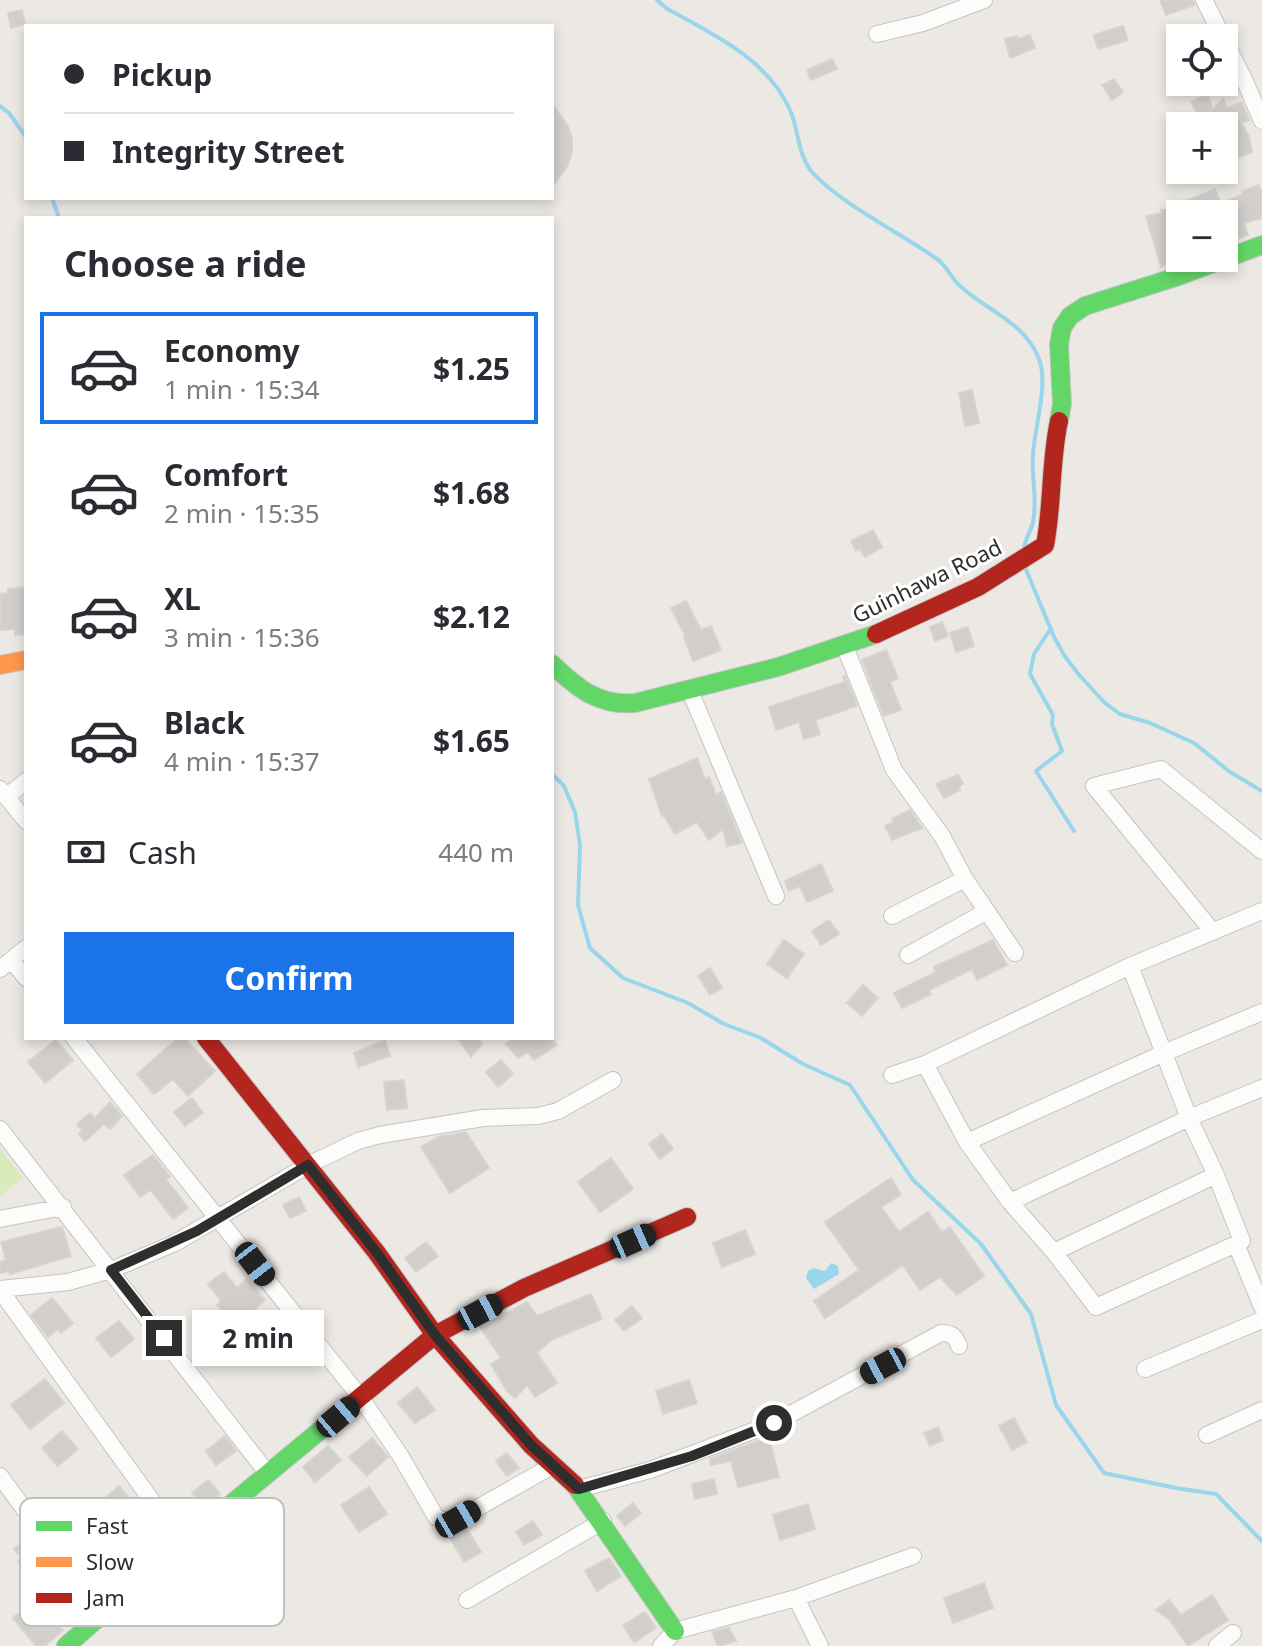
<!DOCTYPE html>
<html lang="en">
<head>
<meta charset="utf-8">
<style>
	body { margin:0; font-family:"Noto Sans",sans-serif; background:#f2f2f3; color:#2b2b33; height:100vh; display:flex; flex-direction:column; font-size:30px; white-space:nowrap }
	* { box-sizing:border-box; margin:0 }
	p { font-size:26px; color:#7c7c81 }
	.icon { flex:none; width:44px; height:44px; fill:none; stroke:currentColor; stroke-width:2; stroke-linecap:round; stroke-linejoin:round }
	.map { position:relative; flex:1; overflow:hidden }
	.details { position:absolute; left:24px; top:216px; width:530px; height:824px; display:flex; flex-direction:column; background:#fff; border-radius:0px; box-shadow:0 4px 12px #0003 }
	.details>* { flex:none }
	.hud { position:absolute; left:24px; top:24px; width:530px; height:176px; border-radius:0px; box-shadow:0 4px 12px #0003; display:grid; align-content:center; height:176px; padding:0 40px; background:#fff }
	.tools { position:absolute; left:1166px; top:24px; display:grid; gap:16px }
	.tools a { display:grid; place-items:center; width:72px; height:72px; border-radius:0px; background:#fff; box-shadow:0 4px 12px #0003; font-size:40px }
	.end { position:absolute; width:36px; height:36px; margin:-18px; border:10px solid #2e2e2e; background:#fff; box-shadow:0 0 0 4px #fff }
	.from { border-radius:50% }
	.bubble { position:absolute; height:56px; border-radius:0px; background:#fff; box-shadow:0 4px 12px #0003; font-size:26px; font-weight:700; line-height:56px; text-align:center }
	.car { position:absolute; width:24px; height:48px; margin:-24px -12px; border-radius:10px; box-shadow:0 0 6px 2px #0007; background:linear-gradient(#222 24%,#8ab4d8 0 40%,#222 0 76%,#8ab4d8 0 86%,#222 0) }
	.hud b { display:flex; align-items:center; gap:28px; height:76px; font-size:30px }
	.hud b+b { border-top:2px solid #e1e1e2 }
	.hud i { width:20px; height:20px; background:#2b2b33 }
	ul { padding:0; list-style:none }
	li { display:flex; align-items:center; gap:24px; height:112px; margin:0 16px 12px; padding:0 24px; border:4px solid transparent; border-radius:0px }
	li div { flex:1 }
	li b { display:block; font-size:30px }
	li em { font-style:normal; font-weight:700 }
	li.active { border-color:#1a73e8 }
	li>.icon { width:72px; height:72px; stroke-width:1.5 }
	h2 { padding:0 40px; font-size:36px; line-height:96px }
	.pay { display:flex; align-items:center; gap:20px; height:88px; padding:0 40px; font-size:30px }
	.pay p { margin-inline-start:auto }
	.primary-button { display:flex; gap:16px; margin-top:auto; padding:16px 40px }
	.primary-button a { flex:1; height:92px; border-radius:0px; background:#1a73e8; color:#fff; font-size:32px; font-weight:700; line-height:92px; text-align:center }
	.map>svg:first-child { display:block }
	.pitch { fill:#d9eabb }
	.water { fill:#99d6ec }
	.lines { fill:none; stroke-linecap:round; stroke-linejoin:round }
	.stream { stroke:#99d6ec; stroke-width:4 }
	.building { fill:#d1cecb; stroke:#d7d4d0; stroke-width:2 }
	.street-casing { stroke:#c5c4c5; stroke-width:18 }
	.fast-casing { stroke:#c5c4c5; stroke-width:20 }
	.slow-casing { stroke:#c5c4c5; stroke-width:20 }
	.jam-casing { stroke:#c5c4c5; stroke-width:20 }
	.street { stroke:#fcfcfb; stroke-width:16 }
	.fast { stroke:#63d668; stroke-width:18 }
	.slow { stroke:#ff974d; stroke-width:18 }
	.jam { stroke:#b3261e; stroke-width:18 }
	.route { stroke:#2e2e2e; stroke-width:10 }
	.labels { text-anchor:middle; stroke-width:6; stroke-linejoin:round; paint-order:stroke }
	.street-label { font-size:22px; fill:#2e2e2e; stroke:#fff }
	.key { fill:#fff; stroke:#c0c0c0; stroke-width:2 }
	.key-label { font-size:22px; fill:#2e2e2e }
</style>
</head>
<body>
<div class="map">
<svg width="1262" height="1646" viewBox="0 0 1262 1646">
	<rect width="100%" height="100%" fill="#ece8e4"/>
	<path class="pitch" d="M0,1149L23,1178L0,1196Z"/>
	<path class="water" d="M831,1263L838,1266L839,1274L814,1289L806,1278L808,1271L814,1268L825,1271Z"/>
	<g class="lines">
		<path class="stream" d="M657,0L666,8C712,34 767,58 790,110C799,129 797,154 812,172C842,205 899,232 937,259C947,266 951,278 960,286C987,311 1025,322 1039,359C1049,384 1034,429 1033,455C1031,477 1038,500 1033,522C1031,532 1024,540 1024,550
			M0,106L9,113L26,137
			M52,198L59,218
			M1025,567L1054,637L1064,655L1079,675L1105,703L1120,714L1150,723L1194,743L1230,772L1262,791
			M1051,628L1034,654L1030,674L1053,715L1052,724L1062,751L1036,771L1074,831
			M552,774L564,786L575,812L580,845L578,905L590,948L623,978L688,1003L724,1024L761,1038L803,1064L850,1085L913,1180L981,1244L1031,1314L1056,1405L1104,1473L1176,1488L1216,1494L1262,1541"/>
	</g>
	<path class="building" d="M1160,0H1193L1194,5L1166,15Z
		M22,10L25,24L11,28L8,13Z
		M1123,26L1128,40L1098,49L1094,35Z
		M1030,35L1035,48L1010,58L1005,39L1017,36L1018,39Z
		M832,59L837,69L811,80L807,70Z
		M1114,79L1123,92L1112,100L1102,85Z
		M1207,95L1213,109L1223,99L1227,108L1242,102L1249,120L1241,123L1249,136L1252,152L1232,160L1224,140V126H1214L1209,113L1213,109L1198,116L1191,102Z
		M552,104L568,126L572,138V152L568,165L552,187Z
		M1259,185L1262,194V218L1244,223L1248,235L1224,244V214H1183L1179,204L1215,189L1221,204L1243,194L1242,191Z
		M1161,210H1180V260L1161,267L1146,216L1162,213Z
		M972,390L979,423L965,426L959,393Z
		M873,530L882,547L865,557L859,549L856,551L851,541Z
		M26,587V634L15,635V629L0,630V594L8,593V589Z
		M686,601L701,630L711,626L721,650L693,661L684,637H686L671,608Z
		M942,622L948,636L935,641L930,627Z
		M968,627L974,646L956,652L950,633Z
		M886,650L898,678L890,682L901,710L884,716L862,660Z
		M845,676L857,706L815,720L820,734L804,739L799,722L776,730L769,707L845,682L843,677Z
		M697,758L705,779L709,777L716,795L721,792L742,843L727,846L723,829L709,840L697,822L675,834L664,815L662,816L649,779Z
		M958,775L963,783L959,787L960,790L944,798L936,784Z
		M910,810L922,828L892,840L885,826L894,822L892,819Z
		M821,864L833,891L807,902L800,886L789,891L785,881Z
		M829,920L839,934L821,945L812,931Z
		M784,940L804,954L787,978L767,964Z
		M993,940L1007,965L977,980L972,969L929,990L931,994L902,1008L894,993L936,972L934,967Z
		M710,968L722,988L710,995L698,976Z
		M863,985L878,998L862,1016L847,1003Z
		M178,1038H184L215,1071L188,1096L173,1079L154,1094L137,1074Z
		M457,1038H477L482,1044L471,1057Z
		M514,1038H552L557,1045L534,1060L528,1052L518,1058L506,1044Z
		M56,1040L73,1060L45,1083L28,1062Z
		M385,1040L390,1056L358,1067L354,1053Z
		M501,1060L513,1074L498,1087L486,1072Z
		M404,1080L407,1108L387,1110L384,1082Z
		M192,1098L203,1113L185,1126L174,1112Z
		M110,1102L122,1116L110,1129L104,1124L85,1141L79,1134L83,1131L77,1124L90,1113L95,1118Z
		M466,1132L489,1168L450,1193L421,1147L438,1137Z
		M662,1134L673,1149L660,1159L649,1144Z
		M153,1155L170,1177L166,1179L188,1208L173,1219L151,1190L140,1197L124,1175Z
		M611,1158L633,1189L600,1212L578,1182Z
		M891,1178L901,1195L881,1207L899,1232L928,1212L942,1232L950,1227L984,1276L957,1295L940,1277L920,1290L903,1265L825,1318L814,1301L859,1270L825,1222Z
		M299,1197L306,1211L290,1218L283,1205Z
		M62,1227L71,1256L10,1274L9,1271L0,1273V1262L6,1260L1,1242Z
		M745,1230L755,1254L722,1267L713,1243Z
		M426,1242L438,1256L416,1272L405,1258Z
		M224,1272L237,1288L247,1279L265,1300L235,1326L217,1305L221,1301L208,1284Z
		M591,1294L602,1319L551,1340L537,1353L557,1383L535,1397L527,1385L515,1398L507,1391L491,1364L501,1358L480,1327L527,1302L537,1316Z
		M52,1298L73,1323L61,1333L58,1329L48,1337L31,1315Z
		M632,1306L642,1318L624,1331L615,1320Z
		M119,1321L134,1339L111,1357L96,1338Z
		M45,1379L64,1403L30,1429L11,1405Z
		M689,1380L697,1403L663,1414L656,1391Z
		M417,1387L435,1410L415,1423L398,1403Z
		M1014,1418L1027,1442L1012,1450L999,1426Z
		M938,1427L943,1440L930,1446L924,1433Z
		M62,1431L78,1449L58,1466L42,1448Z
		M225,1436L236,1451L216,1465L206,1451Z
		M769,1437L779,1477L738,1487L731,1461L711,1465L710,1459Z
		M372,1438L388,1457L367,1476L349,1457Z
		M328,1446L341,1460L315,1482L303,1467Z
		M507,1453L519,1468L507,1476L496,1461Z
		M714,1479L717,1494L695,1499L692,1484Z
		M208,1480L220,1494L204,1507L192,1493Z
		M119,1486L132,1502L89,1540L77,1525L83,1521L76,1512L92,1499L97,1505Z
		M369,1487L387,1514L359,1532L341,1505Z
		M633,1503L641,1513L625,1526L617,1516Z
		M808,1504L815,1529L780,1540L773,1515Z
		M533,1521L542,1535L524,1545L516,1532Z
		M466,1527L481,1552L464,1562L447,1533Z
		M28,1537L55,1571L33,1589L22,1575L26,1572L18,1562L22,1558L14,1549Z
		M609,1558L621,1576L597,1591L585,1571Z
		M984,1583L993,1608L953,1623L944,1598Z
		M1212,1595L1228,1620L1188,1646L1169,1619L1156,1610L1169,1600L1181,1615Z
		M37,1598L63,1630L45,1646H36L13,1618Z
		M645,1612L656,1628L634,1642L623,1625Z
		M729,1628L736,1641L718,1646L712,1632Z"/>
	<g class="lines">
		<g class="street-casing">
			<path id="street" d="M1204,0L1243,77L1262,121
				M877,34L923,23L984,0
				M845,647L894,770L942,836L965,879L1015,953
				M690,691L776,896
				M0,789L26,821
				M6,797L26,781
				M892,916L965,879
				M1213,932L1094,786L1161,769L1262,851
				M908,955L987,911
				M11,960L26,978
				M0,969L26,948
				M74,1038L361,1398L400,1455L436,1517L447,1522L458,1519L552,1466
				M925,1064L967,1142L1010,1202L1054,1252L1096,1307L1236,1244L1242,1241L1216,1175L1189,1118L1130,966
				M892,1075L925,1064L1130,966L1262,911
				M0,1129L268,1474
				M967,1142L1164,1053L1262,1012
				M1010,1202L1189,1118L1262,1088
				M0,1219L63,1207
				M1236,1244L1262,1307
				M1054,1252L1216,1175
				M0,1289L68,1282L111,1270L175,1243L308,1165L358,1141L380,1135L483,1118L538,1116L558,1111L613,1080
				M0,1290L183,1544
				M1145,1369L1262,1320
				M1207,1435L1262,1410
				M0,1476L102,1616
				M579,1489L650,1470L774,1423L941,1333C952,1333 955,1336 959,1346
				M796,1598L913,1556
				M467,1600L603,1521
				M661,1646L675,1631L796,1598L820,1646
				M1217,1646L1233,1633"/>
		</g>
		<g class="fast-casing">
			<path id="fast" d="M1059,421L1062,404L1059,345L1062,328L1070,316L1085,306L1176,277L1262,245
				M552,664C577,688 598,706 635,703L778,667L876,634
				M575,1485L675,1631
				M66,1646L183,1544L341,1413"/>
		</g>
		<g class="slow-casing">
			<path id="slow" d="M0,665L26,660"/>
		</g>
		<g class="jam-casing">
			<path id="jam" d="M876,634L978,587L1045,545C1053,504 1050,462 1059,421
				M206,1038L377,1253L435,1335L531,1445L575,1485
				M341,1413L435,1335L524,1288L687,1217"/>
		</g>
		<use href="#street" class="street"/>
		<use href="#fast" class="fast"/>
		<use href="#slow" class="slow"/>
		<use href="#jam" class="jam"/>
	</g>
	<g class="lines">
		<path class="route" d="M164,1338L111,1270L197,1231L308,1165L377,1253L435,1335L531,1445L579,1489L692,1456L774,1423"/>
	</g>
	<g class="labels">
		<g class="street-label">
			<text transform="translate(927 581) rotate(-26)" y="8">Guinhawa Road</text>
		</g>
	</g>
	<rect x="20" y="1498" width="264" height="128" rx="12" class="key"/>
	<rect x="36" y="1521" width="36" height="10" fill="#63d668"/>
	<rect x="36" y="1557" width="36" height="10" fill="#ff974d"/>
	<rect x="36" y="1593" width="36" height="10" fill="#b3261e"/>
	<g class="key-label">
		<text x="86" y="1534">Fast</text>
		<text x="86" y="1570">Slow</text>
		<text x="86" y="1606">Jam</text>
	</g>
</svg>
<div class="tools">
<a><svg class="icon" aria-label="locate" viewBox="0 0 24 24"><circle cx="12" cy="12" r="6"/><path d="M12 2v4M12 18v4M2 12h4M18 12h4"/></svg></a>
<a>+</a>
<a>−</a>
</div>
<i class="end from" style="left:774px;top:1423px"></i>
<i class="end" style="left:164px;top:1338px"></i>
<div class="bubble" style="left:192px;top:1310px;width:132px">2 min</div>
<i class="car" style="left:633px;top:1241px;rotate:66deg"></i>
<i class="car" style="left:255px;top:1264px;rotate:142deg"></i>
<i class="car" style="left:480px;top:1312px;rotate:62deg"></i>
<i class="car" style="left:883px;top:1366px;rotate:242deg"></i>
<i class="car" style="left:338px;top:1417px;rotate:50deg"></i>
<i class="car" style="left:458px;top:1519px;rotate:60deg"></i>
<div class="hud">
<b><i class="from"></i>Pickup</b>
<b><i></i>Integrity Street</b>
</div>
<section class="details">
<h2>Choose a ride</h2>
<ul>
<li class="active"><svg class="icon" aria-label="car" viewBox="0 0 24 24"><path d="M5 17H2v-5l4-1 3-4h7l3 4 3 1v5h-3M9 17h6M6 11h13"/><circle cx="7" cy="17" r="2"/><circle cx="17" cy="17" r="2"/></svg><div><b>Economy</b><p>1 min · 15:34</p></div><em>$1.25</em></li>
<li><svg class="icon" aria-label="car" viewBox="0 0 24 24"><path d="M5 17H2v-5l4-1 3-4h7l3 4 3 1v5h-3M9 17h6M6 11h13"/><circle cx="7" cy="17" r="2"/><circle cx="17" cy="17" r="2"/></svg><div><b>Comfort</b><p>2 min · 15:35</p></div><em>$1.68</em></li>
<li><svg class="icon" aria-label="car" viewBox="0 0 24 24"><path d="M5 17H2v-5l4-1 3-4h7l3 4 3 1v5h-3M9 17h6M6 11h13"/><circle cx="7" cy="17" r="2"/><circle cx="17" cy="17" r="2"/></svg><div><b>XL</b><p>3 min · 15:36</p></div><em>$2.12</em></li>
<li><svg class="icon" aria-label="car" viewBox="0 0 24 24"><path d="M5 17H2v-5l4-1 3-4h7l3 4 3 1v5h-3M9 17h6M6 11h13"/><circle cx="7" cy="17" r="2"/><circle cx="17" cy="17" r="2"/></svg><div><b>Black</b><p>4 min · 15:37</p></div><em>$1.65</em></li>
</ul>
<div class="pay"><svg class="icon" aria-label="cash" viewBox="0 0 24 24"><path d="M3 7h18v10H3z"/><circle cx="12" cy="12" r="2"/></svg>Cash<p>440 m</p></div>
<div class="primary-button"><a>Confirm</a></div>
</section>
</div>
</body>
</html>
